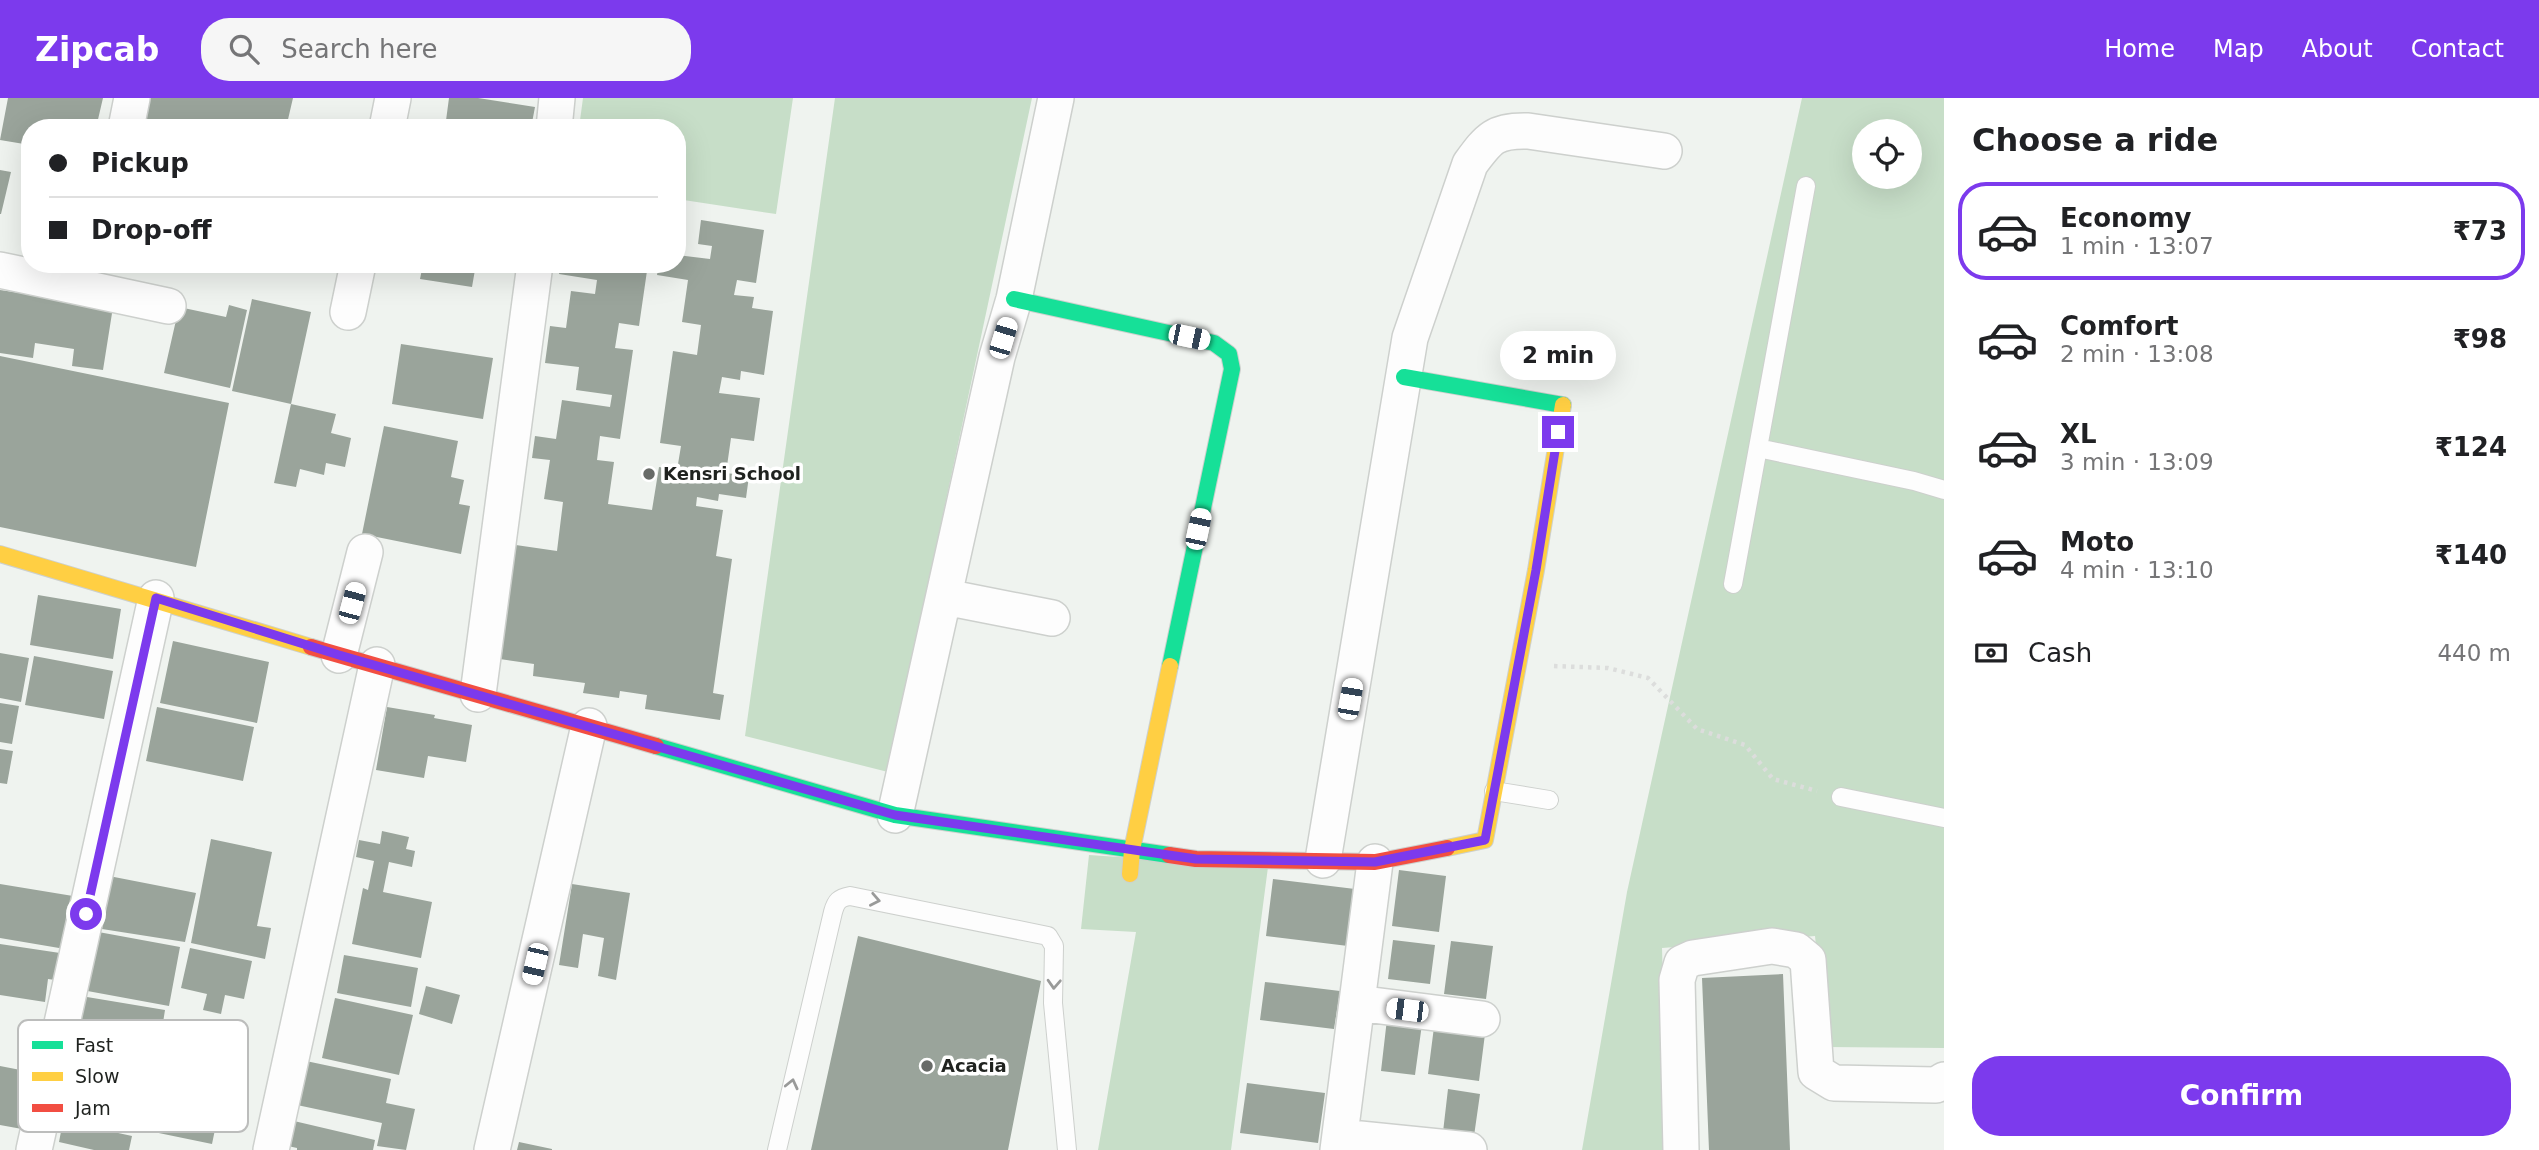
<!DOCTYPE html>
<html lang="en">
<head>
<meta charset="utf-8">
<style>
	body { margin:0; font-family:"DejaVu Sans",sans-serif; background:#f6f6f6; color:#202124; height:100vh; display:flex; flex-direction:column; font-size:26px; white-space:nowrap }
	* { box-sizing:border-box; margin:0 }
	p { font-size:23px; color:#757577 }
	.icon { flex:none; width:38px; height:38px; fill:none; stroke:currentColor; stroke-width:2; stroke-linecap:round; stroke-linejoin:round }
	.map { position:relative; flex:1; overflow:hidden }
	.panel { display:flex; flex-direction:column; background:#fff; width:595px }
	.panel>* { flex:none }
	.banner { position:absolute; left:21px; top:21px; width:665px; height:154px; border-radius:28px; box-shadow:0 7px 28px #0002; display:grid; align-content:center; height:154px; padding:0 28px; background:#fff }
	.controls { position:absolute; left:1852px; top:21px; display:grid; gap:14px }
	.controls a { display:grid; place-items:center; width:70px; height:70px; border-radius:50%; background:#fff; box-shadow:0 7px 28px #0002; font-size:35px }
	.end { position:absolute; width:32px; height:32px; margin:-16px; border:9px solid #7c3aed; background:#fff; box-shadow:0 0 0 4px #fff }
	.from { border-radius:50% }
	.bubble { position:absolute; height:49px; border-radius:24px; background:#fff; box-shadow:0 7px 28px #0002; font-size:23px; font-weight:600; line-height:49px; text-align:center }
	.car { position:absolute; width:21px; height:42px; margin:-21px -10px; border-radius:9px; box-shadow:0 0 5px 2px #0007; background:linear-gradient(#fff 24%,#345 0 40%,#fff 0 76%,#345 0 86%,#fff 0) }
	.banner b { display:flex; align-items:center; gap:24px; height:66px; font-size:26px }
	.banner b+b { border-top:2px solid #e0e0e0 }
	.banner i { width:18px; height:18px; background:#202124 }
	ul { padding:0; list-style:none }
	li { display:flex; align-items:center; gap:21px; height:98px; margin:0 14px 10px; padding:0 14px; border:4px solid transparent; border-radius:28px }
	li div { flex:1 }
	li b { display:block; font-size:26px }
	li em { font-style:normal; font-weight:600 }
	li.selected { border-color:#7c3aed }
	li>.icon { width:63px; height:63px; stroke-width:1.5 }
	h2 { padding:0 28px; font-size:32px; line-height:84px }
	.pay { display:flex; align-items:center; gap:18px; height:77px; padding:0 28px; font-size:26px }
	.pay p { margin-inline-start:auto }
	.primary-button { display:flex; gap:14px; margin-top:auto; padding:14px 28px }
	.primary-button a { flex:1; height:80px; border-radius:28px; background:#7c3aed; color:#fff; font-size:28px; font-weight:600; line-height:80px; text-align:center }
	header { display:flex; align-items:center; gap:42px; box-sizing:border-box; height:98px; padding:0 35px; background:#7c3aed; color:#fff }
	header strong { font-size:33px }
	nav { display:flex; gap:38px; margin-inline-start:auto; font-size:24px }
	.search { width:490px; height:63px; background:#f6f6f6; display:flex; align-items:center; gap:18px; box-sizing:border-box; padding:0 24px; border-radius:28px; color:#757577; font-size:26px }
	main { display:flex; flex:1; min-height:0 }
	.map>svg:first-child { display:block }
	.green { fill:#c7dec8; fill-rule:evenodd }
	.building { fill:#9aa49b }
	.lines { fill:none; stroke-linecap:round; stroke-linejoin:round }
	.lane-casing { stroke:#cdd0cd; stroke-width:20 }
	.street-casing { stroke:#cdd0cd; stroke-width:38 }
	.fast-casing { stroke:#cdd0cd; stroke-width:18 }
	.slow-casing { stroke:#cdd0cd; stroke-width:18 }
	.jam-casing { stroke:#cdd0cd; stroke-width:18 }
	.path { stroke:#dcdddc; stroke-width:4.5; stroke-dasharray:3.5 5; stroke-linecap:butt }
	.lane { stroke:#fdfdfd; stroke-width:18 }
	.street { stroke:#fdfdfd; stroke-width:35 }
	.fast { stroke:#16e098; stroke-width:16 }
	.slow { stroke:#ffcf43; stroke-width:16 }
	.jam { stroke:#f24e42; stroke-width:16 }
	.oneway { stroke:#999a99 }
	.route { stroke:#7c3aed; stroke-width:9 }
	.poi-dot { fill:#686b68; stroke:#fff; stroke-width:2.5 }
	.labels { text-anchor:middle; stroke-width:7; stroke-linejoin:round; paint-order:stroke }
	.poi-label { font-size:18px; font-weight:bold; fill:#1f221f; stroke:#fff; text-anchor:start }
	.key { fill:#fff; stroke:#bcbdbc; stroke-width:2 }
	.key-label { font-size:19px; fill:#1f221f }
</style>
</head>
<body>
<header>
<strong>Zipcab</strong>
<div class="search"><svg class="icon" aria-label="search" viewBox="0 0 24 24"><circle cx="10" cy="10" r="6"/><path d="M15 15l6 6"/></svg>Search here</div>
<nav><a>Home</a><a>Map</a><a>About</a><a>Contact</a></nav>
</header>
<main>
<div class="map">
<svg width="1944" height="1052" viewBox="0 0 1944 1052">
	<rect width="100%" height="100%" fill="#eff3ef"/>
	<path class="green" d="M583,0H793L776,116L677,101V30H579Z
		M835,0H1032L888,674L745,638Z
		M1802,0H1944V950L1826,949L1815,838L1662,850L1668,1052H1582L1627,794ZM1864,33H1909V79H1864Z
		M1089,757L1268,769L1231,1052H1098L1136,834L1081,831Z"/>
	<path class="building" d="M8,0H103L96,30H30V47L0,42Z
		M146,0H293L286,30H140Z
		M449,0H478L535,9L531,30H445Z
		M0,72L11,74L1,116H0Z
		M701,122L764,132L756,185L737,182L734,197L754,199L752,210L773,213L764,277L741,273L740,282L722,279L719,295L760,300L754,343L731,340L726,375L749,378L746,400L719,396L718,403L697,399L696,408L723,412L716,458L732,461L713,595L724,597L720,622L645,611L647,597L620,593L619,600L583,595L585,585L533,578L534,566L493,560L509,446L557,453L563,404L544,401L550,362L532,360L535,338L556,341L562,302L610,309L612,297L576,292L579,269L545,265L550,228L566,230L571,193L595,196L597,182L559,176L561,166H648L639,228L619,225L615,250L633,252L620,341L600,338L597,362L614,364L608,406L652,412L659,369L677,372L681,348L660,345L673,253L697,257L701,227L682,224L688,182L657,177L659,166H677V157L710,161L712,148L698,146Z
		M285,166H324L322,175Z
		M423,166H476L472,189L420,181Z
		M0,192L113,209L103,272L72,268L74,251L35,245L33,260L0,255Z
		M252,201L311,214L291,306L232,293Z
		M229,207L247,212L230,290L164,275L179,209L226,219Z
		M401,246L493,260L483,321L392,306Z
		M0,258L229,305L196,469L0,429Z
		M291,306L336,316L331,335L351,340L345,369L326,365L324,377L300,371L296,389L274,385Z
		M384,328L458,343L451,379L464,382L459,406L470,408L461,456L362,436Z
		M38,497L121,511L113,561L30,547Z
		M173,543L269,564L257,625L160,605Z
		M0,555L29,560L21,604L0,600Z
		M34,558L113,573L104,621L25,607Z
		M0,605L19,608L12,646L0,644Z
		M157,609L254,629L243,683L146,663Z
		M387,609L435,617L434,620L472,627L466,664L428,658L424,680L376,672Z
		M0,651L13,653L7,686L0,685Z
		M382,733L409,739L406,751L415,753L412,769L389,764L383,794L432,804L421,860L352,846L363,790L368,792L374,763L356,759L359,742L380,746Z
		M211,741L272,754L257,828L271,830L265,861L191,845Z
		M1399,772L1446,778L1439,834L1392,828Z
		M109,778L196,795L185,844L102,831Z
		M1273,781L1355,791L1348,848L1266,838Z
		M0,786L73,798L65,851L0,840Z
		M572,786L630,795L616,882L598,878L604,840L583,836L578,870L559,867Z
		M93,833L180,849L169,908L82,892Z
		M858,838L1041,883L1008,1052H811Z
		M1393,842L1435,847L1430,886L1388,881Z
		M1451,843L1493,848L1486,901L1444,896Z
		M0,846L60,855L55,882L48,881L45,904L0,897Z
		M190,850L252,863L244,901L225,897L221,916L203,912L207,896L181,890Z
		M344,857L418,870L411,909L337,895Z
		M1783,876L1790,1052H1709L1702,880Z
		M1265,884L1340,893L1334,931L1260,922Z
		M426,888L460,897L452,926L419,916Z
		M81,898L165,912L157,963L73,949Z
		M335,900L413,917L399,977L322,960Z
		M1387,921L1422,926L1415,977L1381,973Z
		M1434,929L1485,936L1479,983L1428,976Z
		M306,963L391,981L386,1005L415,1011L406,1052L377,1048L382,1025L297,1007Z
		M0,968L36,975L22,1031L0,1027Z
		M161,975L224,988L212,1046L149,1033Z
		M1247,985L1325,995L1318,1045L1240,1035Z
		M1448,991L1480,996L1474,1038L1443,1034Z
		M63,1023L132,1038L129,1052H94L59,1044Z
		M294,1023L375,1042L373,1052H297V1050L288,1048Z
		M519,1044L552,1051V1052H517Z"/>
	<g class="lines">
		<g class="lane-casing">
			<path id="lane" d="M1758,350L1914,383L1944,392
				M1733,486L1806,88
				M1494,693L1549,702
				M1841,699L1944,720
				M777,1052L833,814C836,803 839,800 850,798L1048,838L1054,848L1053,905L1067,1052"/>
		</g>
		<g class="street-casing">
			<path id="street" d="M126,30L132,0
				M387,30L393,0
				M554,30L557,0
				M0,172L168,208
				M348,214L358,166
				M945,499L1052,520
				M339,557L365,454
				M478,596L535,166
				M895,717L997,259L1014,201L1056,0
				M1323,762L1410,240L1470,66C1489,40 1495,32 1528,33L1664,53
				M1357,905L1482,921
				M1340,1039L1469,1052
				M34,1052L156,500
				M271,1052L377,567
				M492,1052L589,628
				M1338,1052L1375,764
				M1681,1052L1677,882L1682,865L1693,860L1772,848L1796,852L1808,862L1816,974L1834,985L1936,987L1944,982"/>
		</g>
		<g class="fast-casing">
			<path id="fast" d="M1014,201L1214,245L1229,256L1232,271L1170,568
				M1404,279L1563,307
				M656,648L895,717L1169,757"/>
		</g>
		<g class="slow-casing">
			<path id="slow" d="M0,456L311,549
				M1447,750L1485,742L1536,472L1563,307
				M1130,776L1132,752L1170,568"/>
		</g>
		<g class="jam-casing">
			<path id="jam" d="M311,549L656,648
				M1169,757L1196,761L1375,764L1447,750"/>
		</g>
		<path class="path" d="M1554,568L1608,570L1648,580L1697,631L1745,647L1773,681L1817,693"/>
		<use href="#lane" class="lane"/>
		<use href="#street" class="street"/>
		<use href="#fast" class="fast"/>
		<use href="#slow" class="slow"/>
		<use href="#jam" class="jam"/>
	</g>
	<defs><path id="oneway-chevron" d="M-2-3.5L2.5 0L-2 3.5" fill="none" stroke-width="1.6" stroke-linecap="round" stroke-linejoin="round" transform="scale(1.75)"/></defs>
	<g class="oneway">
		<use href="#oneway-chevron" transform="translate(875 802) rotate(11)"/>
		<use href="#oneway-chevron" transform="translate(1054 886) rotate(93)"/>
		<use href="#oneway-chevron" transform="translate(792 986) rotate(-77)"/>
	</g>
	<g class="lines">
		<path class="route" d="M86,816L156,500L339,557L895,717L1196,761L1375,764L1485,742L1536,472L1558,334"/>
	</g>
	<g class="poi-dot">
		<circle cx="649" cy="376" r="7"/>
		<circle cx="927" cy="968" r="7"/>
	</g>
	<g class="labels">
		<g class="poi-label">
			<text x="663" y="382">Kensri School</text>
			<text x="941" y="974">Acacia</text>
		</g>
	</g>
	<rect x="18" y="922" width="230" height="112" rx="10" class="key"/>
	<rect x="32" y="943" width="31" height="8" fill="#16e098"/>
	<rect x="32" y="974" width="31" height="9" fill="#ffcf43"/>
	<rect x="32" y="1006" width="31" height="8" fill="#f24e42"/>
	<g class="key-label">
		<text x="75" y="954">Fast</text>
		<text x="75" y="985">Slow</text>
		<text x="75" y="1017">Jam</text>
	</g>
</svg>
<div class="controls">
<a><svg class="icon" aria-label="locate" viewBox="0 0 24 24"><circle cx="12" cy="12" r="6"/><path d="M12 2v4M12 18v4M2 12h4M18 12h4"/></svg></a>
</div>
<i class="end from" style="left:86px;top:816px"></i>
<i class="end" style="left:1558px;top:334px"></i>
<div class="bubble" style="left:1500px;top:233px;width:116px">2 min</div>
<i class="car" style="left:1189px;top:239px;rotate:102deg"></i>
<i class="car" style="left:1003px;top:240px;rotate:17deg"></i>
<i class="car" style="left:1198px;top:431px;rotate:12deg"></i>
<i class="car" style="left:352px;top:505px;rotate:15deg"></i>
<i class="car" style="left:1350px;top:601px;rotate:10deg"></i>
<i class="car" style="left:535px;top:866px;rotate:193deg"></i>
<i class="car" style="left:1407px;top:912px;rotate:277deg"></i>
<div class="banner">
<b><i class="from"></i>Pickup</b>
<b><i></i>Drop-off</b>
</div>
</div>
<section class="panel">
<h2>Choose a ride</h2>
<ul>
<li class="selected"><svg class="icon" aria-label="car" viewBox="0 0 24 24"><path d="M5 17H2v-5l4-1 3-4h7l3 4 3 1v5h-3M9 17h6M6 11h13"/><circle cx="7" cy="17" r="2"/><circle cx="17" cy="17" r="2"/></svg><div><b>Economy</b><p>1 min · 13:07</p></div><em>₹73</em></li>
<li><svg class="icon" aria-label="car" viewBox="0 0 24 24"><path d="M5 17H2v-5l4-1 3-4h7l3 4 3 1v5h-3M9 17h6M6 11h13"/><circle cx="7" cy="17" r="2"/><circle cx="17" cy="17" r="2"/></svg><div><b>Comfort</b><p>2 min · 13:08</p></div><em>₹98</em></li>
<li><svg class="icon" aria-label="car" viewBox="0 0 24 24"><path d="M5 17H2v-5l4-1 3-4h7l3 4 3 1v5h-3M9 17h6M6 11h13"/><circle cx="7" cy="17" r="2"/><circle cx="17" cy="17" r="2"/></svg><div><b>XL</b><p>3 min · 13:09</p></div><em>₹124</em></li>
<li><svg class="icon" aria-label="car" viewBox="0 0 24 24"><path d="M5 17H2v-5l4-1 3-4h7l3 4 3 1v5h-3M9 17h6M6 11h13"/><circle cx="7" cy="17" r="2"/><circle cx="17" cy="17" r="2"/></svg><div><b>Moto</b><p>4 min · 13:10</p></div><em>₹140</em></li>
</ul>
<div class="pay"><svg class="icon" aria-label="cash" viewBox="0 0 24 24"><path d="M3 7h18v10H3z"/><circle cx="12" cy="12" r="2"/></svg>Cash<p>440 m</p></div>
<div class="primary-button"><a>Confirm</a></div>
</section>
</main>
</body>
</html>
